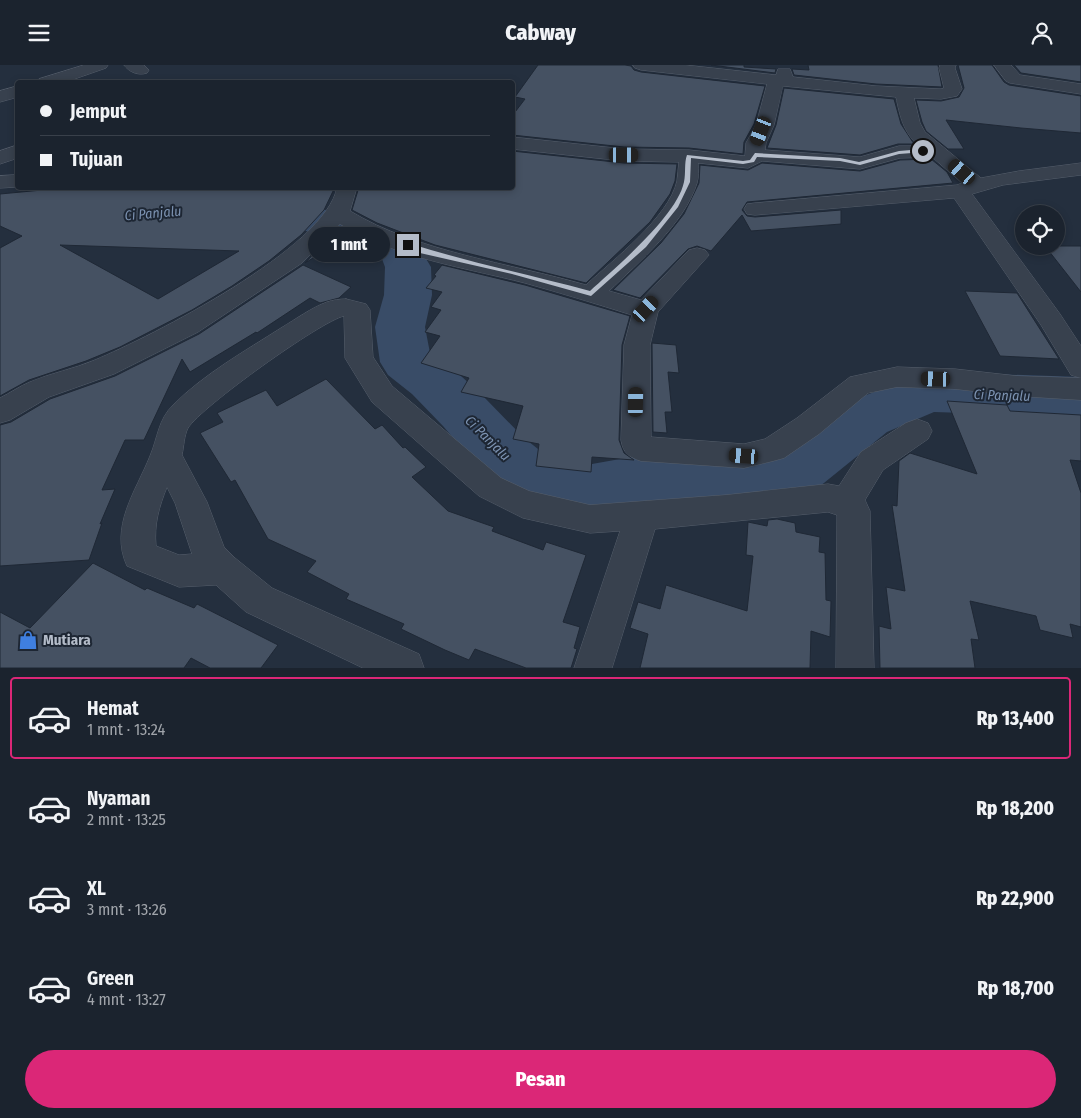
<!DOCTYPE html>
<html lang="id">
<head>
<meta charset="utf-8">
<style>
	body { margin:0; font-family:"Fira Sans Condensed",sans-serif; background:#242b36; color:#f1f3f6; height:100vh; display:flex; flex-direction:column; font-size:19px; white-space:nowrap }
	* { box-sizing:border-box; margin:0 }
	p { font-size:16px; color:#a0a4aa }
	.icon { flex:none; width:28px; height:28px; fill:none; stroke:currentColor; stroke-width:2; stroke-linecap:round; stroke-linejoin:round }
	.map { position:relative; height:603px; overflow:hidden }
	.panel { display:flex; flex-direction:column; background:#1b232e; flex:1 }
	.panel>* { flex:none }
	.banner { position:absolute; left:15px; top:15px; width:500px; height:110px; border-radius:5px; box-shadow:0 2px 8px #0003,0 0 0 1px #39404a; display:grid; align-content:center; height:110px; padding:0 25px; background:#1b232e }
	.controls { position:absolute; left:1015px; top:140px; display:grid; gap:10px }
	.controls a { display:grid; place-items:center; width:50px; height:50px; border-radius:50%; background:#1b232e; box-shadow:0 2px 8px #0003,0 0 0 1px #39404a; font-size:25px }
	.end { position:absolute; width:22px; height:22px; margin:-11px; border:6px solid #b4bcc9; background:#111; box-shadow:0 0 0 2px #111 }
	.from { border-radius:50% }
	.bubble { position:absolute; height:35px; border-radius:18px; background:#1b232e; box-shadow:0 2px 8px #0003,0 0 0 1px #39404a; font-size:16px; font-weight:800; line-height:35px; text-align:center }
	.car { position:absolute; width:15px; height:30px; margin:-15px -8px; border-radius:6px; box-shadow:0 0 4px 1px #0007; background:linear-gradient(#222 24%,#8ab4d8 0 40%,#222 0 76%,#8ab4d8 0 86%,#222 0) }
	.banner b { display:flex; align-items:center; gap:18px; height:48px; font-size:19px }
	.banner b+b { border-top:1px solid #39404a }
	.banner i { width:12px; height:12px; background:#f1f3f6 }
	ul { padding:9px 0 0; list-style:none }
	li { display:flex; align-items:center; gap:15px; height:82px; margin:0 10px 8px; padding:0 15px; border:2px solid transparent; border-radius:5px }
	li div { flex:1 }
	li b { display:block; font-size:19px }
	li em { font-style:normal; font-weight:800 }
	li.on { border-color:#db2777 }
	li>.icon { width:45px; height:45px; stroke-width:1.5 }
	.button { display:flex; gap:10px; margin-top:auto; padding:10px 25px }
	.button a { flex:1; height:58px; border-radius:30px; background:#db2777; color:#fff; font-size:20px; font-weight:800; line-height:58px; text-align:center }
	header { display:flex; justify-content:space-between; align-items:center; height:65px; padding:0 25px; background:#1b232e; font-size:22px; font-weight:800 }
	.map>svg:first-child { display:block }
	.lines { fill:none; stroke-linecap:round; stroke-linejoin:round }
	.river { fill:#394c67; fill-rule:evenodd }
	.building { fill:#455162; stroke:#1f2835; fill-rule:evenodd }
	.minor-casing { stroke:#565f6c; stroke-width:1 }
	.minor { fill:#38414e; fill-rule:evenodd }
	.route { fill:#b4bcc9 }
	.labels { text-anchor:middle; stroke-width:4; stroke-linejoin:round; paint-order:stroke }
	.water-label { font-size:14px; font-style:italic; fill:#7c92b1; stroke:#1d2633 }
	.near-poi-label { font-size:15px; font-weight:bold; fill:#b4bcc9; stroke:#1d2633; text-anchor:start }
</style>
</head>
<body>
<header><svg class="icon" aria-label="menu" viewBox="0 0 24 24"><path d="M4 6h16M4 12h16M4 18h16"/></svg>Cabway<svg class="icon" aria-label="person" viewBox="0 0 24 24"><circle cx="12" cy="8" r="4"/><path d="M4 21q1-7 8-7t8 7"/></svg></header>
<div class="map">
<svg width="1081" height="603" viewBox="0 0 1081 603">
	<rect width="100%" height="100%" fill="#242f3e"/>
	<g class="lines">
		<path class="river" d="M244,130L342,148L416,177L431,202L432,230L425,262L430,288L450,301L483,331L524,373L547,391L592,399L665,386L786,381L847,337L929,307L1081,312V352L934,347L887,367L819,422L798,430L665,436L592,451L532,438L511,431L482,407L443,361L412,329L388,310L380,297L375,262L384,230L385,202L382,194L316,168L229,151L223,142L229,133Z"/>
	</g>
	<path class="building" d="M538,0H625L631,1L634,5L641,7L765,21L754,59L744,77L743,89L689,83L624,82L512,70V51L525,34L515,32Z
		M711,0H744V2L776,4L775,8Z
		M808,0H938L942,22L876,19L794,10L792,4L809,5Z
		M958,0H992L1004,17L1009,20L1081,31V68L1021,63L946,55L964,84H948L926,66L922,57L916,35L941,36L959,32L964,23Z
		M1014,0H1081V17L1021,8Z
		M784,23L894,34L901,59L914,79H898L860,90L767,83L776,60Z
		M512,86L624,98L677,99L675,116L670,129L650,157L586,218L435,180L377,158L352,145L359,122H512Z
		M931,94L947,107L953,118L747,137L742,145L747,151L755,152L841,145V159L751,166L742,150L711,186L697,181L688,184L640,233L613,225L661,178L684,149L699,118L700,100L748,105L762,98L860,106L900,95Z
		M74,122H335L324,145L301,170L269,196L232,221L192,245L120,282L86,296L29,315L0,331V183L22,171L0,161V129ZM60,180L239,186L158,234Z
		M340,161L353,168L305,198Z
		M1045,181H1081V227Z
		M303,200L351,222L339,233L320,238L310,233L257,268L256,267L190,307L182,294L144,375H125L102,425L115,424L100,459L102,458L89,495L0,501V360L11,357L50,334L115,311L199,269Z
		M442,200L525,220L630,251L622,280L619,375L624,388L634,395L592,392L591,407L536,401L539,379L513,374L523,341L461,327L469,313L421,298L440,271L425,267L441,245L431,242L442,227L426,223L436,211L434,210Z
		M965,226L1017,228L1059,294L1000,291Z
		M652,278L676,280L679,308L668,307L672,347H665L667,368L653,367Z
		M326,314L375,364L382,360L403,383L405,382L426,402L412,412L448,446L494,462L492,466L543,485L546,477L586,490L563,557L580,562L574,583L577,584L571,603H526L475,584L469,595L445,585L401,564L404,559L346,534L349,529L307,507L316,496L268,474L235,415L231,417L200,368L223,357L217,348L266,325L277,341Z
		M947,336L1007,340L1010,346L1081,350V396L1070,395L1081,428V562L1070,559L1073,573L1040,565L1036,551L970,536L979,575L971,574L975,603H880L879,561L891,564L886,522L905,526L892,440L897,441L899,396L910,388L977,409Z
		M777,454L795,458L796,467L820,472L819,487L825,488L826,535L831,536L830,572L811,566L810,603H640L648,569L630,563L638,537L660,544L666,520L747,546L753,491L746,490L748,457L767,461L768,455Z
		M93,498L145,525L147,523L194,543L197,539L278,580L261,603H210L191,593L184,603H0V547L30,563Z"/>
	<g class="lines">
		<g class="minor-casing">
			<path id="minor" d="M84,0H108L106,3L63,18H37L39,14Z
				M124,0H144L149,5L147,8C138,11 129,7 124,0Z
				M633,0H685L776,10L778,4H790L793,12L876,21L941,24L944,23L939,3L940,0H956L955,3L962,24L957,31L941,34L914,33L920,58L925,67L981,113L1019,106L1081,98V110L1003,120L972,129L1060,249L1081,281V313L1071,310L1041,260L954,133L755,150L747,149L744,144L747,139L755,138L957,120L962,118L932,92L900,93L860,104L762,96L748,103L698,98C698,105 699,112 697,118C685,158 638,198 609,226L641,235L689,185L697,183L705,185L709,190L658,247L650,280L651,372L744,379L765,374L797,353L850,312L897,302L955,304L1017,311L1081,313V335L1017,331L955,324L897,322L868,328L819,369L784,393L773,396L744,403L641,396C629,392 623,388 621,375L624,280L632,250C597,239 561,228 525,218C463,202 396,193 340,159L302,198L198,267L114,309L49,332L10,355L0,358V333C10,328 20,321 30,317C51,308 74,304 95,295C150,272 327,183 337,122H357L350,146C418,187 509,198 586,220C613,195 669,152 677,116C678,110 678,103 679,97L624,96L512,84V72L624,84L689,85L745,91L746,78L756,60L767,19L641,5L635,3ZM783,21L896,32C900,51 903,67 919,81H899L860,92L765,85L766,78L774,60Z
				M994,0H1011L1020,10L1081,19V29L1010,18L1006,16Z
				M18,21V32L0,37V26Z
				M18,80V93L0,99V86Z
				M18,110V122L0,123V111Z
				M346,234L366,239L370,245L373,292L392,321L501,413L529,426L590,440L726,430L828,419L839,421L861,387L906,358L917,354L928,358L932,366L928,374L883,405L865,435L870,446L874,603H836L837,450L828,447L655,464L612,603H574L620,466L590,468L523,453L479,431L372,337L345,293L344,251C321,256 201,342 188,363C184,371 184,381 182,390L207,437L224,482L235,493L272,523L419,589L424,603H363L246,547L216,520L179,522L127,501C109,462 136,426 150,391C158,372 158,355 173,340C204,309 245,286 281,263C296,254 311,243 327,237C333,235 340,234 346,234ZM167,422L175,438L192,489L179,490L156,481C154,459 159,442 167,422Z"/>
		</g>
		<use href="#minor" class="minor"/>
	</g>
	<path class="route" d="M923,84L925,87L899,89L860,100L840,96L757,92L754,97L743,99L691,93L690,117L678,142L646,182L591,231L512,209L420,188L405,180L408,178C468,197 530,210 590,226C616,202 677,151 684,117C686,108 684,98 687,90L743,96L750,95L755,88L840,93L859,97L899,86Z"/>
	<defs>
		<g id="shop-bare" transform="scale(1.5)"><path d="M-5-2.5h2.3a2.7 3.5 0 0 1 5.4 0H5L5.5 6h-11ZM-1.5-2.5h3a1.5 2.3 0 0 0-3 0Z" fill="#3f7fe0" stroke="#1d2633" stroke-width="2.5" paint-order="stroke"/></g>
	</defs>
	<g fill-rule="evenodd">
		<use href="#shop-bare" x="28" y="575"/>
	</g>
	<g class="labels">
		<g class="water-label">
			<text transform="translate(153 148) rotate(-5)" y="5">Ci Panjalu</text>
			<text transform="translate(1002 330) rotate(2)" y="5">Ci Panjalu</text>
			<text transform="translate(488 373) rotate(45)" y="5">Ci Panjalu</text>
		</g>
		<g class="near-poi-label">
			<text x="43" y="580">Mutiara</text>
		</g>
	</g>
</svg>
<div class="controls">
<a><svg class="icon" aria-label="locate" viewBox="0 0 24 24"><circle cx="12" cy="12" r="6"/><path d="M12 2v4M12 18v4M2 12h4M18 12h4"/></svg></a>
</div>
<i class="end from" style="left:923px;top:86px"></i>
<i class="end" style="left:408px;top:180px"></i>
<div class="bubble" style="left:308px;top:162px;width:82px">1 mnt</div>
<i class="car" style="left:761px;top:66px;rotate:201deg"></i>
<i class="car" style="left:624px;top:90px;rotate:90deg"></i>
<i class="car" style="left:962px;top:107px;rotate:311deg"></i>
<i class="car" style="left:646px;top:244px;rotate:43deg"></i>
<i class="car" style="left:936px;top:314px;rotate:272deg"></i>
<i class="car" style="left:636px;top:337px;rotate:1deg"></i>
<i class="car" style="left:744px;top:391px;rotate:274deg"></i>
<div class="banner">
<b><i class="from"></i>Jemput</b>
<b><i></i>Tujuan</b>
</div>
</div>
<section class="panel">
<ul>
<li class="on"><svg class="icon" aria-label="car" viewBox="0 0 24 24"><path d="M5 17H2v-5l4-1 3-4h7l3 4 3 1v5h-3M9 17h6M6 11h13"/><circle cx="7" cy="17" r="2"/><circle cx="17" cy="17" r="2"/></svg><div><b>Hemat</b><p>1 mnt · 13:24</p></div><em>Rp 13,400</em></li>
<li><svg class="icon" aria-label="car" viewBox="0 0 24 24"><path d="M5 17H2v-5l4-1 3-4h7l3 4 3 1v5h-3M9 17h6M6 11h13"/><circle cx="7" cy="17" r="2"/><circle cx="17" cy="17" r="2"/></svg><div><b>Nyaman</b><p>2 mnt · 13:25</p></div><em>Rp 18,200</em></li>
<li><svg class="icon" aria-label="car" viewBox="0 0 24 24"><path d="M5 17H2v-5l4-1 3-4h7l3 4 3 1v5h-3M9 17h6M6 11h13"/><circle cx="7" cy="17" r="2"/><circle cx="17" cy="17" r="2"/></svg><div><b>XL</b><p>3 mnt · 13:26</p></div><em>Rp 22,900</em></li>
<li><svg class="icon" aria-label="car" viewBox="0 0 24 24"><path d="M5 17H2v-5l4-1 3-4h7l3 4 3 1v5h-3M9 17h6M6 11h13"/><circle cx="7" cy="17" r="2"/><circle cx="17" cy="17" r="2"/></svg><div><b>Green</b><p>4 mnt · 13:27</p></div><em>Rp 18,700</em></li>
</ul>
<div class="button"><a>Pesan</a></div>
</section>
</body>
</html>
